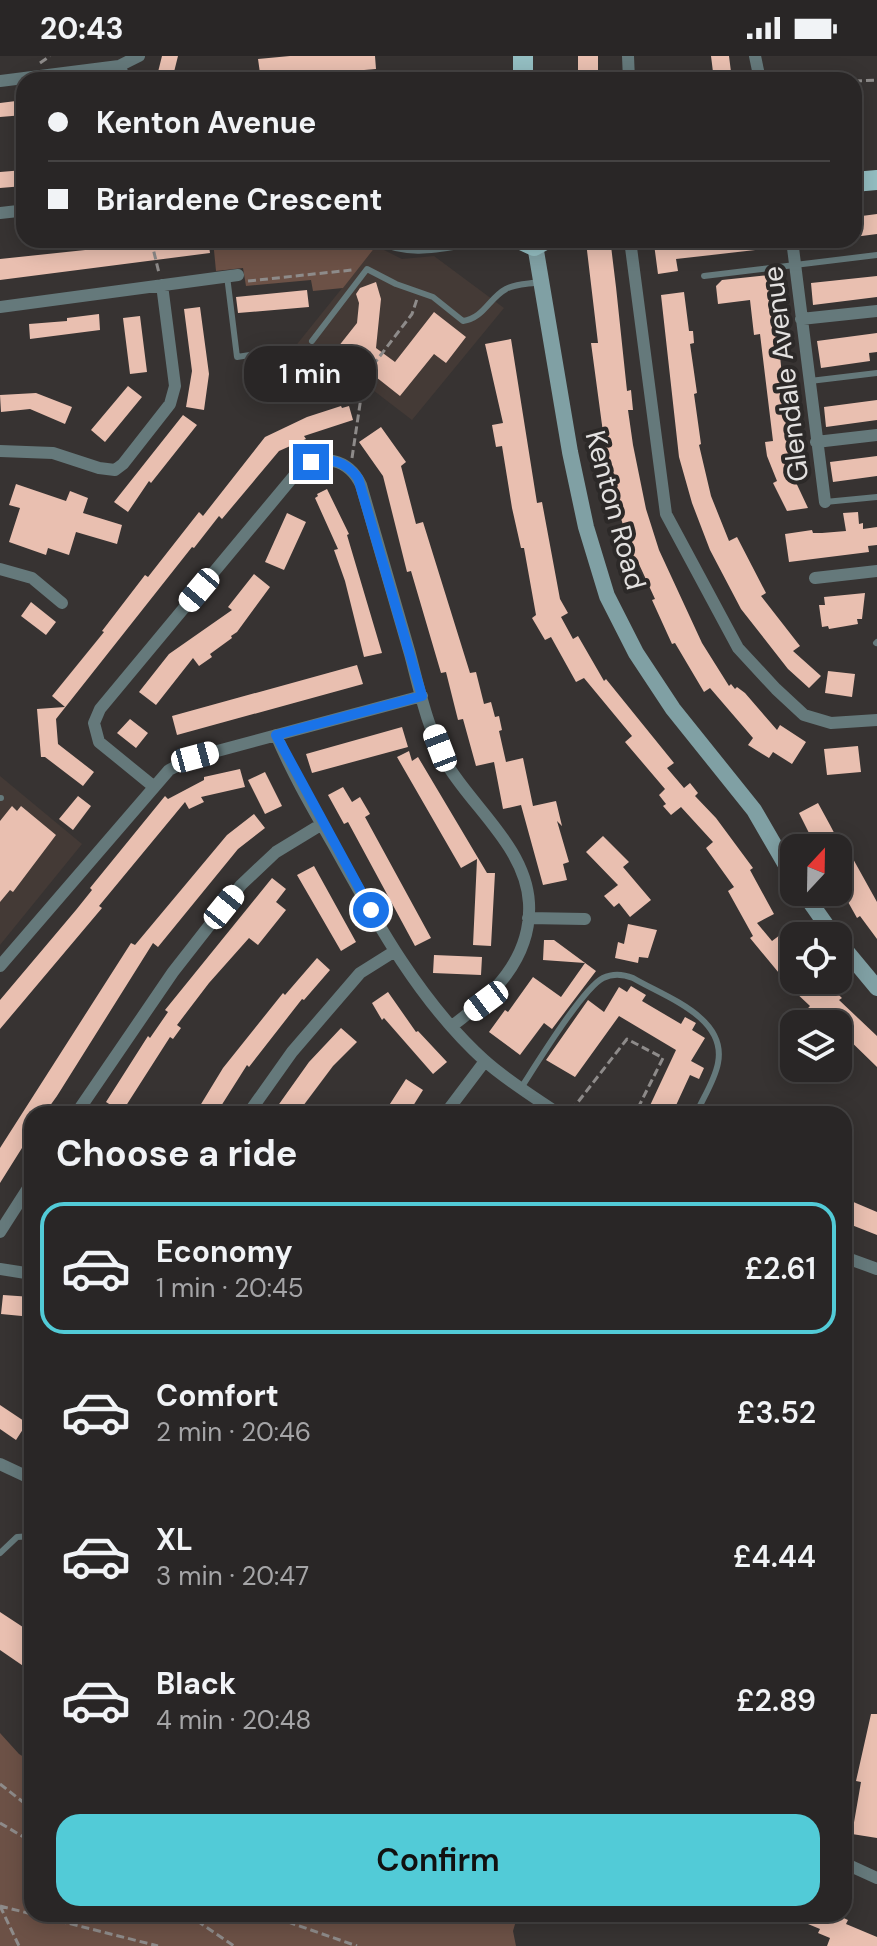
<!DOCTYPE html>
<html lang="en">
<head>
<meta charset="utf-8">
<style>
	body { margin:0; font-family:"DM Sans",sans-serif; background:#353232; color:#f1f3f6; height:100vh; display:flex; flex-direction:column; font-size:30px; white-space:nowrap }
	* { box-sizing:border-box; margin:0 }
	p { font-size:26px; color:#a5a5a7 }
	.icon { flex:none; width:44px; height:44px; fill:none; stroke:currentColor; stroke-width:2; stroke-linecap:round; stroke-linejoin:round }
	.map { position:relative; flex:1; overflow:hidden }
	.drawer { position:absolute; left:24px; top:1050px; width:828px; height:816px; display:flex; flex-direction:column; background:#292626; border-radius:24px; box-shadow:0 4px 20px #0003,0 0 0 2px #454343 }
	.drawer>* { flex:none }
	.top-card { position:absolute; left:16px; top:16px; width:846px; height:176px; border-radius:24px; box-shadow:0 4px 20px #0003,0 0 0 2px #454343; display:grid; align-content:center; height:176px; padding:0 32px; background:#292626 }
	.needle { width:52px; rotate:22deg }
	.controls { position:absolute; left:780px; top:778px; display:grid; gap:16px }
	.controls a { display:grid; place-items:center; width:72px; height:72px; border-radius:16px; background:#292626; box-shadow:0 4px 20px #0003,0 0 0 2px #454343; font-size:40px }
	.end { position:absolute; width:36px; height:36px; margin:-18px; border:10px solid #1a73e8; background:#fff; box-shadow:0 0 0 4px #fff }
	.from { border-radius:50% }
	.bubble { position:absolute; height:56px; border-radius:24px; background:#292626; box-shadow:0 4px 20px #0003,0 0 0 2px #454343; font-size:26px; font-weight:600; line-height:56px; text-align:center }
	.car { position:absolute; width:24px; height:48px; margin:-24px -12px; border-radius:10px; box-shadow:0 0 6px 2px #0007; background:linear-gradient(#fff 24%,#345 0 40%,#fff 0 76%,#345 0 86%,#fff 0) }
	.top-card b { display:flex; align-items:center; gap:28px; height:76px; font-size:30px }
	.top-card b+b { border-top:2px solid #454343 }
	.top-card i { width:20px; height:20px; background:#f1f3f6 }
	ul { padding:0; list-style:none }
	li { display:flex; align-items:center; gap:24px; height:132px; margin:0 16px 12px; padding:0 16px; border:4px solid transparent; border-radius:24px }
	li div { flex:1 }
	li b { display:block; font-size:30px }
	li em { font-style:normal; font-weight:600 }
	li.current { border-color:#52cbd7 }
	li>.icon { width:72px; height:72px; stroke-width:1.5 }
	h2 { padding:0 32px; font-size:36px; line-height:96px }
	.action { display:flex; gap:16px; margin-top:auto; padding:16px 32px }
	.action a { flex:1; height:92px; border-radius:24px; background:#52cbd7; color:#111; font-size:32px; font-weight:600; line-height:92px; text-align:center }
	.status { display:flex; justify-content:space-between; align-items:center; height:56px; padding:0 40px; background:#292626; direction:ltr }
	.status svg { height:22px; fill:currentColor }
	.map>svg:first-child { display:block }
	.built { fill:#443a36 }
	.green { fill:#6c5146 }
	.building { fill:#e9bfb0 }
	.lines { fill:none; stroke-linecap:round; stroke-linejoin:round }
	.path { stroke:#8e8b8a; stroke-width:3; stroke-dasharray:8 4; stroke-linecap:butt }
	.lane { stroke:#65797b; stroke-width:6 }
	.street { stroke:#65797b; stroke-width:12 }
	.secondary { stroke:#80a0a4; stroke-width:16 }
	.primary { stroke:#94bec2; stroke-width:20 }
	.route { stroke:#1a73e8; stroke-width:10 }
	.labels { text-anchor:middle; stroke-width:8; stroke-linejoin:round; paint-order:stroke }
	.street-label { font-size:28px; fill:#e3e1e0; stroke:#2c2928 }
</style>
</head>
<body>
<div class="status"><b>20:43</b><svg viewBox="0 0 49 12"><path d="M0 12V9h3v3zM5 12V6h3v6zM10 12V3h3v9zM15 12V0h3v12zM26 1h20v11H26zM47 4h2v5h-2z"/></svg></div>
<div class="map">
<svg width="877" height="1890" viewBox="0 0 877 1890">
	<rect width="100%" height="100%" fill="#373332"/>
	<path class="built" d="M376,190L402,203L434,200L504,252L412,364L369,331L277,313Z
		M0,720L82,788L0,889Z"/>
	<path class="green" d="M213,184H369L376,190L343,232L313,235L311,224L246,230L243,212L216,215Z
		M0,1677L19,1698L32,1706V1858H518L513,1875L516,1890H0Z"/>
	<path class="building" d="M162,0H178L172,24H156Z
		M290,0H375L376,13L293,20L294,24H261L258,3Z
		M578,0H598V24H578Z
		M711,0H729L732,24H714Z
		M24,44V59L0,61V47Z
		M24,114V130L0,132V116Z
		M877,158V178L854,181V161Z
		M180,184H208L210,197L0,224V203Z
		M607,184L608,191L611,190L616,231L627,335L631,334L633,354H628L633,389L646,453L659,494L702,587L729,630L731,628L735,633L737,631L745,637L777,674L780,669L806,686L792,708L773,696L769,702L748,689L753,682L710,632L704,636L675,587L672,588L652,544L655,543L638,506L634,507L609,421L591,287H598L586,186Z
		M683,184H774V192L676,203L678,215L658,218L654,188Z
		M779,218L781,240L774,241L792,418L808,452L787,455L773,427L777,425L767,400L765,386L773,385L760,278L754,279L750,244L718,248L716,230L722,224Z
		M877,220V241L813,249L811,227Z
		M376,226L381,243L376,292L395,306L434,256L466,281L446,307L434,298L400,340L338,291L357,267L359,247L356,238L360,232Z
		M307,234L309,251L238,257L236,241Z
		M684,236L689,275H693L694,287L690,288L697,337L694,338L701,388L699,389L711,440L729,485L737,481L766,537L761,540L800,590L793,595L821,620L809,632L788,613L741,553L710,494L692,447L679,401L661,239Z
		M200,251L209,318L204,354L186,351L192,315L184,253Z
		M99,258L100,274L30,283L29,268L67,265V262Z
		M140,260L147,316L130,318L123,262Z
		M877,277V296L869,297L870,305L821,312L817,285Z
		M511,283L537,447L542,446L560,543L568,557L561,561L573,583L578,580L604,625L606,623L674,707L667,712L684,732L690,727L698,737L695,740L716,762L753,812L750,814L774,858L757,867L772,885L784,876L794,888V924H823L842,942L839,944L877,980V1011L838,973V968H832L824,960L817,968H793L810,950L793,934L750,882L753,880L728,835L734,831L706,792L713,786L681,751L671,759L663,750L666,748L659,739L665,733L625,686L632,680L584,622L576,626L551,581L545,584L532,562L536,559L524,492H521L512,452L502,390L496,391L492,369L503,367L485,288Z
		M128,330L142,341L105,386L91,374Z
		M36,337L72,351L65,368L30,353L1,356L0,339Z
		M877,344V364L826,371L824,351Z
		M341,350L342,352L349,350L353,364L304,380L306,383L279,395L222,463L219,460L194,492L192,491L56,663L58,688L94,716L83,730L45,701H41L37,653L65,651L52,640L104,576L102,575L145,519L148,521L199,456L203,460L265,381L307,361Z
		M183,359L197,369L151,427L149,425L128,456L114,446Z
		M381,371L406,406L401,410L416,468L423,466L470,617L476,616L484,648L491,646L495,661L499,660L502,674L499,675L506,706L523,702L533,750L556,745L562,770L557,765L569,806L563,808L567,824L543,829L521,749L503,753L494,706L476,710L463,663L458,664L446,616L441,617L411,515L407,516L383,420L359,386Z
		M877,400V420L833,426L830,406Z
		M16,428L66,445L70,435L88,442L83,457L122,469L117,488L76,476L69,499L48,492L46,499L9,486L20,452L9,449Z
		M327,433L349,478L347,479L382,597L364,601L345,525L334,494L338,493L315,442L318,440L317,438Z
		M858,456L859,468L863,467V473L877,471V489L868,490L869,496L789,506L785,478L812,474L813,477H822L846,475L843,457Z
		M287,457L306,466L284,514L265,506Z
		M254,518L270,531L237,576L231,580L232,582L210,598L212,601L199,610L193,602L156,649L139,636L169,598L232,554L228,551Z
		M865,537L862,563H857L858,568L829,573L828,570L822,571L819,549H825L824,541Z
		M31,546L56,566L46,579L21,560Z
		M357,609L363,628L177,679L172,660Z
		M828,615L855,618L852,641L825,637Z
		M130,663L148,677L136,692L117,677Z
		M402,671L408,691L312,717L306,698Z
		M858,690L861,716L827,719L824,693Z
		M409,695L412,705L418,701L487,817H495L491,890L473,889L477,803L461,812L397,701Z
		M240,713L245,731L201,741L204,746L189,753L185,746L99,850L102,852L0,973V944L76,854L92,834L90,832L165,740L168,743L204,724V721Z
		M265,716L282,750L265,758L248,724Z
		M343,731L352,746L360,741L370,758L365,761L431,882L415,890L348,766L344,768L328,739Z
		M78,740L91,750L73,774L59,763Z
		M818,747L830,769L842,792H817L810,779L799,757Z
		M12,750L17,755L21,750L56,779L13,836L10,834L0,846V765Z
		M254,758L265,772L238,793L158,891L153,887L57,1040L44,1058H32V1076L0,1127V1092L131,887L135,889L227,779Z
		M603,780L629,806L623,811L651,844L630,861L619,847L614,851L604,840L618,829L586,796Z
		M847,792L877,846V883L860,860L857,862L838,828V797Z
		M314,810L356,886L341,895L297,819Z
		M272,822L286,833L276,846L286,854L258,889L249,882L209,927L177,969L181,972L173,983L170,981L122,1056L106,1046L148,980L150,982L168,956L165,954Z
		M628,868L657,874L648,902L639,901L638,907L615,902L618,886L624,888Z
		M544,884H554L596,915L552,973L544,967L520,999L489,976L505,954L508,956L533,921L561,941L585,907L543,904Z
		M434,899L482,901L481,919L433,917Z
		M317,902L330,914L304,944L302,943L249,1011L247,1009L216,1058H195L223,1012L283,937L285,939Z
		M631,930L646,939L642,945L681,968L685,961L696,967L692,974L705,982L691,1005L704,1012L699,1023L690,1019L672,1058H646L676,994L619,960L575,1021L546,1004L588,944L604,956L619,931L627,936Z
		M388,936L416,976L418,975L447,1006L433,1018L384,962L382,964L372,947Z
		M341,972L357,986L333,1010L297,1058H272L309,1006Z
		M406,1023L423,1034L408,1058H398L388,1051Z
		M844,1142L877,1156V1179L844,1166Z
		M3,1239L32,1241V1261L1,1258Z
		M0,1349L27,1367L16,1384L0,1373Z
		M0,1556L32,1577V1616L0,1594Z
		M871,1658H877V1782L852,1778L861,1726L856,1725Z
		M784,1858H835L848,1864L846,1868L877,1881V1890H827L830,1882L818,1877L820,1873Z"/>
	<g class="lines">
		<path class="path" d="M40,7L50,0
			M854,25L877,24
			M151,184L159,217
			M248,225L352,214
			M352,402L364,321L412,258L417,243
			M571,1055L627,983L663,1002L635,1058
			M0,1728L32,1753
			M0,1767L32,1786
			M0,1850L158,1890
			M0,1850L19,1890
			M187,1858L234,1890
			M265,1858L357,1890"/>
		<path class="lane" d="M227,220L237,301L263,297
			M704,220L877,199
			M312,285L367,213L396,228L433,241L463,265C484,262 489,242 506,233C514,228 530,228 539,226
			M810,325L877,317
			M825,446L877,441
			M876,587L877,586
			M0,742H1
			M521,1032C536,1009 583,932 603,922C613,917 623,918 633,922C665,941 727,961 718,1007C715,1024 703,1042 696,1058
			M0,1497L17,1481L32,1480"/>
		<path class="street" d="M628,0L629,24
			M755,0L760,24
			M126,24L119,10L139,0
			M0,25L119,10
			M0,157L18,155
			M382,184C411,199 447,188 479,184
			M630,184L666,458L738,592L776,633L804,659L831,667L877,664
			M792,184L825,446
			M0,251L238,219
			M801,263L877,255
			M816,386L877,379
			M0,395L53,397L99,412L115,414L123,408L170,348L175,330L162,229
			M0,513L32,522L62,547
			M815,522L877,515
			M276,679C292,717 313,753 333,788C375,864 419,945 484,1004C506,1024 534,1041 559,1058
			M153,730L99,686L94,667L100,653L298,415C321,396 349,403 361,429C377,485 394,542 410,598C420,636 429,679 450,713C477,755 526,794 529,847C532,903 492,940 452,970
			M528,862L585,863
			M0,910L169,714L195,701L422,640
			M76,1058L173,916L241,829L276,796L322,768
			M248,1058L292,996L360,917L395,895
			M445,1058L485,1005
			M0,1176L32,1126
			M844,1201L877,1213
			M0,1213L32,1218
			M0,1408L32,1423
			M32,1484L30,1489L32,1497
			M844,1807L877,1822"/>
		<path class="secondary" d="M535,189L570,396L586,471L607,540L636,597L673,653L754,754L794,823
			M803,836L834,880
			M838,885L877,932"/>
		<path class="primary" d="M523,0V24
			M854,126L877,124
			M521,184L534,190L545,184"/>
	</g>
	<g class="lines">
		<path class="route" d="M311,406C331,401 346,406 358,422L422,640L276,679L371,854"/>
	</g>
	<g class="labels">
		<g class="street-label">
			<text transform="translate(785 318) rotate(-97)" y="10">Glendale Avenue</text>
			<text transform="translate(616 454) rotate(75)" y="10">Kenton Road</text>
		</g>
	</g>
</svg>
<div class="controls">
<a><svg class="needle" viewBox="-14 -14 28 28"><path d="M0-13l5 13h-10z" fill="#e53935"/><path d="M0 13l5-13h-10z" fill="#a5a5a7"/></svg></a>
<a><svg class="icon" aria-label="locate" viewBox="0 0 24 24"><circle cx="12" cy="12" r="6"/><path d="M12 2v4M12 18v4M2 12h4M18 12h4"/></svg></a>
<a><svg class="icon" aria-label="layers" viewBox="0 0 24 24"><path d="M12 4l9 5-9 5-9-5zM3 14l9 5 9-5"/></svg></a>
</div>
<i class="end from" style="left:371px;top:854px"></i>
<i class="end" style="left:311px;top:406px"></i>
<div class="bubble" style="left:244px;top:290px;width:132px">1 min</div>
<i class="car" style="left:199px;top:534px;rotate:220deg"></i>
<i class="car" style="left:440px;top:692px;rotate:339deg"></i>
<i class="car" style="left:195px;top:701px;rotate:75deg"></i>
<i class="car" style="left:224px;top:851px;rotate:39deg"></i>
<i class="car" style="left:486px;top:945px;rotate:233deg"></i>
<div class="top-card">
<b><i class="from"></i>Kenton Avenue</b>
<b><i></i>Briardene Crescent</b>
</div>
<section class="drawer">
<h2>Choose a ride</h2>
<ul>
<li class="current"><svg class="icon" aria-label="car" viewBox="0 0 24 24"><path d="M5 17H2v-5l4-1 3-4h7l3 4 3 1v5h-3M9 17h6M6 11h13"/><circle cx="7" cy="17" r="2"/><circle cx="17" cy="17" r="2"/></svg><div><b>Economy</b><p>1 min · 20:45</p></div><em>£2.61</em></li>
<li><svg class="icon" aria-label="car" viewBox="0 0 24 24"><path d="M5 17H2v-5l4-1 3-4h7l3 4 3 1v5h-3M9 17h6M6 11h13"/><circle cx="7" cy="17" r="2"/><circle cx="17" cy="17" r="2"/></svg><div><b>Comfort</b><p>2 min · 20:46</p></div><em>£3.52</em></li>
<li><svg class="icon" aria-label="car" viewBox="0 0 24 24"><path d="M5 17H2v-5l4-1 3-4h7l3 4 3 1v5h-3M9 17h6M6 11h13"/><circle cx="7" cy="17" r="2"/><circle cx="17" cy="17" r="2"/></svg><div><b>XL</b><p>3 min · 20:47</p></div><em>£4.44</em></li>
<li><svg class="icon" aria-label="car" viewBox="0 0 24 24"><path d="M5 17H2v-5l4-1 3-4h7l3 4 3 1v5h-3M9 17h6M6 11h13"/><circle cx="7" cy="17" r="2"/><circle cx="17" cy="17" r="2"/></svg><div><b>Black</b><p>4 min · 20:48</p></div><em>£2.89</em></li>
</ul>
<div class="action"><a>Confirm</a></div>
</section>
</div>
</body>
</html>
